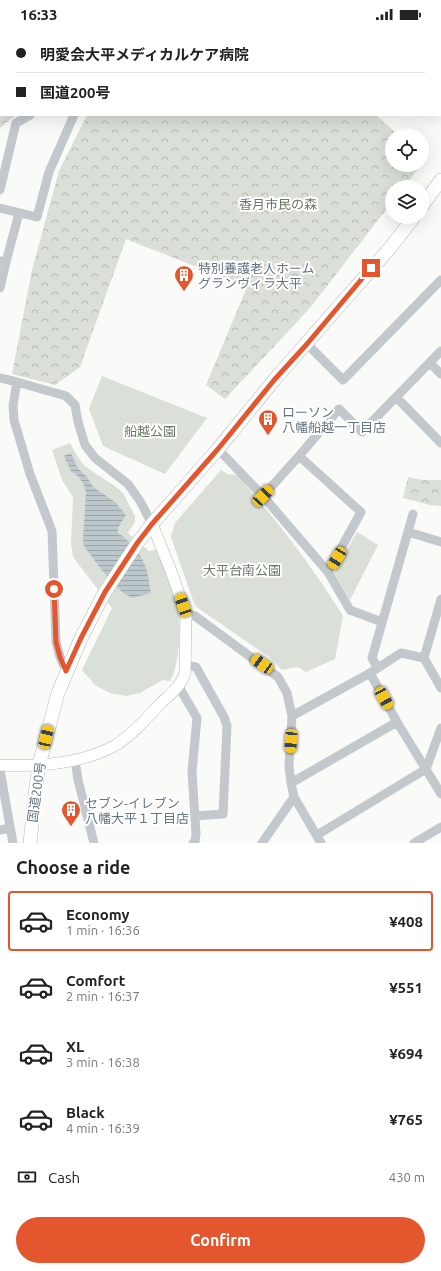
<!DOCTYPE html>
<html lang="en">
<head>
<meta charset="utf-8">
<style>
	body { margin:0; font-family:Ubuntu,"Noto Sans JP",sans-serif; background:#f6f6f6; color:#222; height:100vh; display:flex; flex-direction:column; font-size:15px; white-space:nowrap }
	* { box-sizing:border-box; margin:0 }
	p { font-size:13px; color:#767676 }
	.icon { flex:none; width:22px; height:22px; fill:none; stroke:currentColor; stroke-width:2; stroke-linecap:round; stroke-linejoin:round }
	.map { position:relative; height:815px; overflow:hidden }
	.panel { display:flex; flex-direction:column; background:#fff; flex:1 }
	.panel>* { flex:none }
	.banner { position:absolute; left:0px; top:0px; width:441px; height:88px; box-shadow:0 4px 16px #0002; display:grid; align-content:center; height:88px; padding:0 16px; background:#fff }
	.tools { position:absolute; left:385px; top:100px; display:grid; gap:8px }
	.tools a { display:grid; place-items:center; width:44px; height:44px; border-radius:50%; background:#fff; box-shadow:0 4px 16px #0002; font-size:20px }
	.end { position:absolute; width:18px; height:18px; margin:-9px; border:5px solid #e4572e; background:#fff; box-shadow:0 0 0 2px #fff }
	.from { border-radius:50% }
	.car { position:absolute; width:12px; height:24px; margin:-12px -6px; border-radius:5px; box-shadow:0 0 3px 1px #0007; background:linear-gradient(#f5c518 24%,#345 0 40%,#f5c518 0 76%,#345 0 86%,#f5c518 0) }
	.banner b { display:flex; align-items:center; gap:14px; height:38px; font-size:15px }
	.banner b+b { border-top:1px solid #e0e0e0 }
	.banner i { width:10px; height:10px; background:#222 }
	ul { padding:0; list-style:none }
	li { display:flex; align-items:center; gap:12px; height:60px; margin:0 8px 6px; padding:0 8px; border:2px solid transparent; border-radius:4px }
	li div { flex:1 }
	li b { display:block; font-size:15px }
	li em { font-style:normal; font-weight:600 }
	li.on { border-color:#e4572e }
	li>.icon { width:36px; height:36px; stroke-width:1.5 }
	h2 { padding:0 16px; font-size:18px; line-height:48px }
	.pay { display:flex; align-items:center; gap:10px; height:44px; padding:0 16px; font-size:15px }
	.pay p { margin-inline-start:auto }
	.primary-button { display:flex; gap:8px; margin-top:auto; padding:8px 16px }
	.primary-button a { flex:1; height:46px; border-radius:24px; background:#e4572e; color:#fff; font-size:16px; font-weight:600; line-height:46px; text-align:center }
	.status { display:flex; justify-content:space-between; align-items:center; height:28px; padding:0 20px; background:#fff; direction:ltr }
	.status svg { height:11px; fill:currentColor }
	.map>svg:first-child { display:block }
	.green { fill:#dadfd7 }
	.forest { fill:url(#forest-crowns) }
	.water { fill:url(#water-rules) }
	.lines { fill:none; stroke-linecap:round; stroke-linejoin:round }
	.major-casing { stroke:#b5babe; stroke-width:12 }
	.highway-casing { stroke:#b4b9bd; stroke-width:14 }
	.minor { stroke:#c3c8cc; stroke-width:9 }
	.major { stroke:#fff; stroke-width:11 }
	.highway { stroke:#fff; stroke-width:13 }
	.route { stroke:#e4572e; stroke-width:5 }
	.labels { text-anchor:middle; stroke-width:4; stroke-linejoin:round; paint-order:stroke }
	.park-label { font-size:13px; fill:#687a64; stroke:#fff }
	.poi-label { font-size:13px; fill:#657683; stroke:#fff; text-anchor:start }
	.street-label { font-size:13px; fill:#657683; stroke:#fff }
</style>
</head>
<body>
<div class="status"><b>16:33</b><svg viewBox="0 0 49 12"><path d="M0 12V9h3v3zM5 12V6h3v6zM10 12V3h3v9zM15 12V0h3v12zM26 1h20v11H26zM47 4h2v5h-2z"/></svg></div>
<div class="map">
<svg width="441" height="815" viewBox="0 0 441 815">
	<defs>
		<pattern id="forest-crowns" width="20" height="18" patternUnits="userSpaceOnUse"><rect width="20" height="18" fill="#dadfd7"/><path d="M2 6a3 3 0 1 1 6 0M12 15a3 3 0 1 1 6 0" fill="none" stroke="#b4b9b4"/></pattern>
		<pattern id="water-rules" width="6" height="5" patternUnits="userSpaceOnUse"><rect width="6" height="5" fill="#bbc7cb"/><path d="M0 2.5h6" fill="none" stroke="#9ca6aa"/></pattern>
	</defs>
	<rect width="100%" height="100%" fill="#fafaf8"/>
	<path class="green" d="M102,348L207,390L165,446L103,418L89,381Z
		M70,415L76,426L82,435L90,442L115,458L123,465L135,488V494L128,505L149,523L158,521C164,538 173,556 177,574C182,592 180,638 170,653L163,652L140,665L126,668L110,665L95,657L82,642L112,580L73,529L71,516L73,469L62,452L52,422Z
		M221,442L227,446L237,447C276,491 312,538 343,588L335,631L306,644L298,639L282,642L269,629L195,578L171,509L175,495Z
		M357,504L378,517L350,572L334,545Z"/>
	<path class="forest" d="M0,0H291L292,1H1V87H16L0,100Z
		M372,0H441V80L440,1Z
		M87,87H376L398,107H392V137H421L404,159H392V174L310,280L225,371L206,357L247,259L126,211L80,339L55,357L12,346L32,242L59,143Z
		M408,449L423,452H441V478L430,477L403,470Z"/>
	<path class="water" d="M71,425L77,439L87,449L93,459L115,474L126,487L118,500V505C130,513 143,528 147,543C149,550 149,558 151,565L132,570L122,564L101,541L84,518L83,511L86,465L84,457L79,449L71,443L64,428Z"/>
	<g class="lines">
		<g class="major-casing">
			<path id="major" d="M0,737C38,739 82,736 116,717C132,707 146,691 159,677C169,667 181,659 185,645L186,586L171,543L152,496"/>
		</g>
		<g class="highway-casing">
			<path id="highway" d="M68,1L71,0
				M86,1L89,0
				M119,1L121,0
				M137,1L138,0
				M0,28L1,27
				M0,37H1
				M0,51H1
				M0,78L1,77
				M422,178L441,152
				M30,815L35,766L39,737L58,665L81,610L105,564L138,514L152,496L218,421L275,351L390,220L414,189"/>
		</g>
		<path class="minor" d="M0,162L16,95L30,87
			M0,180L37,189L49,144L74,87
			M0,233L6,234L19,185
			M0,260L6,234
			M307,316L343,352L441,252
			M430,335L441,346
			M0,350L17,354
			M397,370L441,415
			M218,421L263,468L328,544L350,582L382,594
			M299,428L361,484L328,544
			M263,468L299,428L339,381L362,404L441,323
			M408,504L441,514
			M441,571L424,630L441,660
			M186,586L195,588L278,649L287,665L292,688L289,738L291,755L294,769L321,815
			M185,637L196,639L224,689L227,698L223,786L195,788
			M377,639L372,630L413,486
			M66,643L60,629L56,614L52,503L30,446L14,392L13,377L17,354L66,368L75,377L78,394L85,417L95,430L128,456L140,473L152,496
			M370,645L397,694L441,766
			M179,659L197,690L192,744L196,806L195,814L193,815
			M292,688L370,645L401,625L424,630
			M75,732L78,752L94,815
			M0,742L13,815
			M291,755L397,694
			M0,802L10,800
			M317,807L426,741L441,700
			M262,815L294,769
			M414,815L441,799"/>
		<use href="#major" class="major"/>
		<use href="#highway" class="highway"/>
	</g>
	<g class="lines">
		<path class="route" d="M54,561L56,614L60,629L66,643L81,610L105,564L138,514L152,496L218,421L275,351L307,316L371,240"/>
	</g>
	<defs>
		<g id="building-pin" transform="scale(1)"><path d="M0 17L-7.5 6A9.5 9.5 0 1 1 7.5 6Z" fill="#e4572e" stroke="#fff"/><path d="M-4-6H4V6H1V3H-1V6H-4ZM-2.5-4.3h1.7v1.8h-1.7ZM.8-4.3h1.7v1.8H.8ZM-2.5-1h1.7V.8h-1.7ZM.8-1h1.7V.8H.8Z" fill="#fff"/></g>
	</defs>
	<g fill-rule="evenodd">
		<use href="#building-pin" x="184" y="247"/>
		<use href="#building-pin" x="268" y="391"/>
		<use href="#building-pin" x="71" y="782"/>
	</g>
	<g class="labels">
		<g class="park-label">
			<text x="278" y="181">香月市民の森</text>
			<text x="150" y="408">船越公園</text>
			<text x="242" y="547">大平台南公園</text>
		</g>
		<g class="poi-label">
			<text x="198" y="245">特別養護老人ホーム<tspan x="198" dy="15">グランヴィラ大平</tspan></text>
			<text x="282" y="389">ローソン<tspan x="282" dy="15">八幡船越一丁目店</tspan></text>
			<text x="85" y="780">セブン-イレブン<tspan x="85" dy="15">八幡大平１丁目店</tspan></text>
		</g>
		<g class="street-label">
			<text transform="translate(36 764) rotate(-82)" y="5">国道200号</text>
		</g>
	</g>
</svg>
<div class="tools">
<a><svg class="icon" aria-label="locate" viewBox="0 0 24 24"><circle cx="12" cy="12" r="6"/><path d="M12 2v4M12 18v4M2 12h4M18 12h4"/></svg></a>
<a><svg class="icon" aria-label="layers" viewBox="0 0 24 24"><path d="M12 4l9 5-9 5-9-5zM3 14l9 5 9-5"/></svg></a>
</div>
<i class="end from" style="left:54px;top:561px"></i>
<i class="end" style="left:371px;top:240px"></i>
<i class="car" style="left:263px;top:468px;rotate:43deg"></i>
<i class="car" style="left:337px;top:530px;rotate:211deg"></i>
<i class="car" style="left:183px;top:577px;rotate:341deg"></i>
<i class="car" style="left:262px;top:636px;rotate:305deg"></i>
<i class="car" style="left:384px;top:670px;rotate:151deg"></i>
<i class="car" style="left:46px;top:709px;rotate:13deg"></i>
<i class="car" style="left:291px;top:713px;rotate:184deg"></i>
<div class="banner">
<b><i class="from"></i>明愛会大平メディカルケア病院</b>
<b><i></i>国道200号</b>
</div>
</div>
<section class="panel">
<h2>Choose a ride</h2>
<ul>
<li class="on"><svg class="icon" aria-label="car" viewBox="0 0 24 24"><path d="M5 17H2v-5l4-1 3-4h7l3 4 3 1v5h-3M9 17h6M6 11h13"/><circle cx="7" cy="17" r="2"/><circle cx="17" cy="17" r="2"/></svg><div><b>Economy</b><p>1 min · 16:36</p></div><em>¥408</em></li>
<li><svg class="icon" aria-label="car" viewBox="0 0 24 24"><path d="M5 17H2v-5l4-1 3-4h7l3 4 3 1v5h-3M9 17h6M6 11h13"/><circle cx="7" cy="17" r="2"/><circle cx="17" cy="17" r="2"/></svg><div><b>Comfort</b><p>2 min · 16:37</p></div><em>¥551</em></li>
<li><svg class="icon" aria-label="car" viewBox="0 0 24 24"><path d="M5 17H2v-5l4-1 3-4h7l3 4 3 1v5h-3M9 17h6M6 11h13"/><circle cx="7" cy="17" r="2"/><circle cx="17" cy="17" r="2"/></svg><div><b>XL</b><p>3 min · 16:38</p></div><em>¥694</em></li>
<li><svg class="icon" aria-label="car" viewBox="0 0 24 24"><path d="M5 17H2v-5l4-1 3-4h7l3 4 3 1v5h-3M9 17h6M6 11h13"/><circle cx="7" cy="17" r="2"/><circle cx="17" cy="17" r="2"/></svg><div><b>Black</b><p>4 min · 16:39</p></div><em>¥765</em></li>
</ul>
<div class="pay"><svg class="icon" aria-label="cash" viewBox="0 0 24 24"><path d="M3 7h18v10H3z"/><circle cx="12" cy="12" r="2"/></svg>Cash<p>430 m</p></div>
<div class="primary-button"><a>Confirm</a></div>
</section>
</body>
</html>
